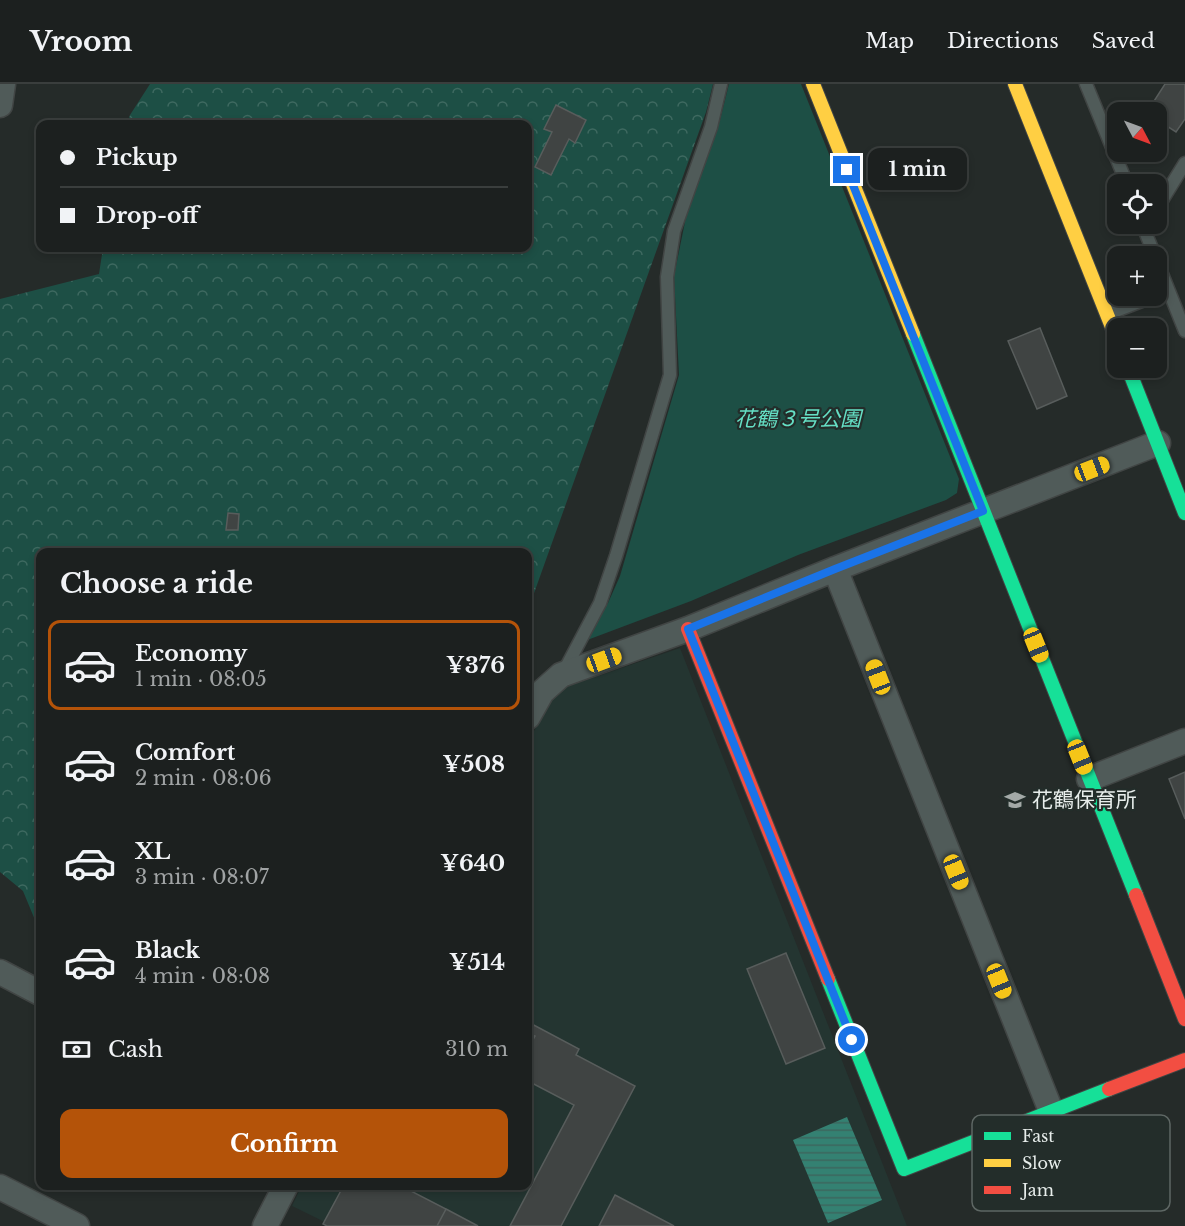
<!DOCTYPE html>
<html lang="en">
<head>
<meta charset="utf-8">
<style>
	body { margin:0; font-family:"Libre Baskerville","Noto Sans JP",serif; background:#292d2c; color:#f1f3f6; height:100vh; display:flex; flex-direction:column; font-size:22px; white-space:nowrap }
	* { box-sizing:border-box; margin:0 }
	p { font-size:20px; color:#a0a3a4 }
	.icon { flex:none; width:33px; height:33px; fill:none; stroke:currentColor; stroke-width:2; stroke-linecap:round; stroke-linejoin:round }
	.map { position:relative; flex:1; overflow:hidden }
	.details { position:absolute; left:36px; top:464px; width:496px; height:642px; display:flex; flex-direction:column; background:#1c201f; border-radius:12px; box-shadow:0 3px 9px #0003,0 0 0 2px #3a3e3d }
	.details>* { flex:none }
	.guide { position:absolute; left:36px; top:36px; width:496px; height:132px; border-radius:12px; box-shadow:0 3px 9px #0003,0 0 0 2px #3a3e3d; display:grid; align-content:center; height:132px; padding:0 24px; background:#1c201f }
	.needle { width:39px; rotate:131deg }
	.fabs { position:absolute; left:1107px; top:18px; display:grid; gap:12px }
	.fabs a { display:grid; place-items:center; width:60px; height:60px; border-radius:12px; background:#1c201f; box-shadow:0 3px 9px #0003,0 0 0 2px #3a3e3d; font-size:30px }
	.end { position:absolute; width:27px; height:27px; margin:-14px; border:8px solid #1a73e8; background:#fff; box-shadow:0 0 0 3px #fff }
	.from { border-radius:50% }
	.bubble { position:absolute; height:42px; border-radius:12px; background:#1c201f; box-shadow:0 3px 9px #0003,0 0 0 2px #3a3e3d; font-size:20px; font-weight:700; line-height:42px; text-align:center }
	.car { position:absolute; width:18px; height:36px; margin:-18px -9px; border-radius:8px; box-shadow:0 0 4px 2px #0007; background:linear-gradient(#f5c518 24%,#345 0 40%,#f5c518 0 76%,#345 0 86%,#f5c518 0) }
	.guide b { display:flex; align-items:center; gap:21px; height:57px; font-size:22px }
	.guide b+b { border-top:2px solid #3a3e3d }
	.guide i { width:15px; height:15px; background:#f1f3f6 }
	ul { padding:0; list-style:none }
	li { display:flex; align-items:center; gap:18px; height:90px; margin:0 12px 9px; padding:0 12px; border:3px solid transparent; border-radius:12px }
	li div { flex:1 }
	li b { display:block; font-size:22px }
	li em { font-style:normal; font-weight:700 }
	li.active { border-color:#b45309 }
	li>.icon { width:54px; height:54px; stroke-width:1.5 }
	h2 { padding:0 24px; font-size:27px; line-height:72px }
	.pay { display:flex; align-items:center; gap:15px; height:66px; padding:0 24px; font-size:22px }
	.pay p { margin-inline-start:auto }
	.button { display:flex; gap:12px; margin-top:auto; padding:12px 24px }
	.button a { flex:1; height:69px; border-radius:12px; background:#b45309; color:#fff; font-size:24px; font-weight:700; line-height:69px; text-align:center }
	header { display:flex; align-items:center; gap:36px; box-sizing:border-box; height:84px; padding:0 30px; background:#1c201f; border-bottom:2px solid #3a3e3d }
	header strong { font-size:28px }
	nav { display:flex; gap:33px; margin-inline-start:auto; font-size:21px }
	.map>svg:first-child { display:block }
	.built { fill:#243531 }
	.forest { fill:url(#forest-crowns) }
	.park { fill:#1d4f45 }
	.water { fill:url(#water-rules) }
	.building { fill:#404443; stroke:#585d5c; stroke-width:1.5 }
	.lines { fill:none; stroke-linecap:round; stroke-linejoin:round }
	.lane-casing { stroke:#414544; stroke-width:15 }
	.street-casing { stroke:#414544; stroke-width:27 }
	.fast-casing { stroke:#414544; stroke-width:16 }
	.slow-casing { stroke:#414544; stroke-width:16 }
	.jam-casing { stroke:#414544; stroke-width:16 }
	.lane { stroke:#505b59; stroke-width:12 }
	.street { stroke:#505b59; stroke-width:24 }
	.fast { stroke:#16e098; stroke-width:14 }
	.slow { stroke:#ffcf43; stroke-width:14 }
	.jam { stroke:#f24e42; stroke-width:14 }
	.route { stroke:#1a73e8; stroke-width:8 }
	.labels { text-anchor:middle; stroke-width:4.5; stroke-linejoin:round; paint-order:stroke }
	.park-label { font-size:21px; font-style:italic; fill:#65dfc5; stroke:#232d2a }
	.poi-label { font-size:21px; fill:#e7edeb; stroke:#232d2a; text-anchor:start }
	.key { fill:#232d2a; stroke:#5e6764; stroke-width:1.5 }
	.key-label { font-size:16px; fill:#e7edeb }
</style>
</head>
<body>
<header>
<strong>Vroom</strong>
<nav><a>Map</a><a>Directions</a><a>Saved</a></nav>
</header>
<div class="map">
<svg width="1185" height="1142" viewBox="0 0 1185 1142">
	<defs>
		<pattern id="forest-crowns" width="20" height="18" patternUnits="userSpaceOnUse" patternTransform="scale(1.5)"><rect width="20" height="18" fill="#1d4f45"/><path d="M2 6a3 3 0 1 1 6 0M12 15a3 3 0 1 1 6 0" fill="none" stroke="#3e6960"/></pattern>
		<pattern id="water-rules" width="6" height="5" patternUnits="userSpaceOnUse" patternTransform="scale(1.5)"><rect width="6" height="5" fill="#348172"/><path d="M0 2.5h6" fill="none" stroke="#3c675e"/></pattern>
	</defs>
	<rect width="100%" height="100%" fill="#252b29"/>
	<path class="built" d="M680,564L907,1142H333L292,1122L302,1101H528V659L554,607Z"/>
	<path class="forest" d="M150,0H713L706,28L528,526V468H40V848L23,807L0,788V215L99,190L103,164H528V40H127L130,31Z"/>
	<path class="park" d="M729,0H801L959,395L957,409L946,416L798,471L691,517L582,558L608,519L620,492L679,291L674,192L686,133L720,36Z"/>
	<path class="water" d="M847,1033L882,1116L828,1139L793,1056Z"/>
	<path class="building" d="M1165,0H1185V35L1176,48L1156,35V28H1147Z
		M556,21L586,36L575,59L569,55L551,91L535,83L552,48L544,45Z
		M1040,244L1067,312L1037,325L1008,257Z
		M228,429L239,430L238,446H226Z
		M1185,688V735L1169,695Z
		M786,869L825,964L786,980L747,885Z
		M528,938L579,965L576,971L635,1002L561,1142H510L574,1021L528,997V965L535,952L528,949Z
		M528,949L535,952L528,965Z
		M344,1101H407L405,1104L446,1125L437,1142H327L323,1140Z
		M615,1111L674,1142H599Z
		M446,1125L478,1142H437Z"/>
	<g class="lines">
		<g class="lane-casing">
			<path id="lane" d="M1086,0L1127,100
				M1156,126L1185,79
				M1142,140L1155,172
				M1156,175L1185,247
				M1108,230L1155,212
				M563,589L600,519L616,472L670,291L667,193L674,147L711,43L721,0"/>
		</g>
		<g class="street-casing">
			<path id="street" d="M0,21L3,0
				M835,485L1051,1027
				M528,633L542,608L561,591L688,545L835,485L1158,359
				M1089,695L1185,657
				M0,888L40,909
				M0,1103L77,1142
				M265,1142L286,1101"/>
		</g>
		<g class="fast-casing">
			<path id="fast" d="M913,250L1136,811
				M1128,284L1185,429
				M828,895L904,1085L1109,1005"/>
		</g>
		<g class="slow-casing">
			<path id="slow" d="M813,0L913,250
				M1015,0L1118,258"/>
		</g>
		<g class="jam-casing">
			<path id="jam" d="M688,545L828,895
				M1136,811L1185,935
				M1109,1005L1185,976"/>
		</g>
		<use href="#lane" class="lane"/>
		<use href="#street" class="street"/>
		<use href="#fast" class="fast"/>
		<use href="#slow" class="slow"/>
		<use href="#jam" class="jam"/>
	</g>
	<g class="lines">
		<path class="route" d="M847,86L983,427L835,485L688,545L852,956"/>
	</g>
	<defs>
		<g id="school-bare" transform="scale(1.62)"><path d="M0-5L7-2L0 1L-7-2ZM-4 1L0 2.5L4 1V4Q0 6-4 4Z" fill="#a3a9a7" stroke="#232d2a" stroke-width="2.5" paint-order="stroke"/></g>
	</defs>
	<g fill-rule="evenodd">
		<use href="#school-bare" x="1015" y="716"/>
	</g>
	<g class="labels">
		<g class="park-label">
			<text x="798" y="342">花鶴３号公園</text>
		</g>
		<g class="poi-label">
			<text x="1032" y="723">花鶴保育所</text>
		</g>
	</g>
	<rect x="972" y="1031" width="198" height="96" rx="9" class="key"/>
	<rect x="984" y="1048" width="27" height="8" fill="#16e098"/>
	<rect x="984" y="1075" width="27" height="8" fill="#ffcf43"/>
	<rect x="984" y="1102" width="27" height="8" fill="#f24e42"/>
	<g class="key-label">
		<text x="1022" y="1058">Fast</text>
		<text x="1022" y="1085">Slow</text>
		<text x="1022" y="1112">Jam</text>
	</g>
</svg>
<div class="fabs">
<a><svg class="needle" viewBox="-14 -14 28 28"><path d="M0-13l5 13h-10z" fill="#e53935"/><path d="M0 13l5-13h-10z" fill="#a0a3a4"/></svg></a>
<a><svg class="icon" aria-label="locate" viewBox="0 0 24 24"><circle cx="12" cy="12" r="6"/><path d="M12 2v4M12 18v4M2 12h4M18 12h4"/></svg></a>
<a>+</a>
<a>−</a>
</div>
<i class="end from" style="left:852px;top:956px"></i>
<i class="end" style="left:847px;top:86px"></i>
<div class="bubble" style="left:868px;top:64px;width:99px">1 min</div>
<i class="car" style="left:1092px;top:385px;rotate:69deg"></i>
<i class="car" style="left:1036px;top:561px;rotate:158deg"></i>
<i class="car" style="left:604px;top:576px;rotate:70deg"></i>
<i class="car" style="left:878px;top:593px;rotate:339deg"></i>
<i class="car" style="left:1080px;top:673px;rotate:158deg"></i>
<i class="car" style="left:956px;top:788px;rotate:158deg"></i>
<i class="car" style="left:999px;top:897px;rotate:158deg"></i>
<div class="guide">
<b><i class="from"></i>Pickup</b>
<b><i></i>Drop-off</b>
</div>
<section class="details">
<h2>Choose a ride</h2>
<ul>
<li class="active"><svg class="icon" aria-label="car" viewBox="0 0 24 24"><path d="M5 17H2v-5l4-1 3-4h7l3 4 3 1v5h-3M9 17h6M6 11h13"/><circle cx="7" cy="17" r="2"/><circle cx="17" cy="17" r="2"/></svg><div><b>Economy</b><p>1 min · 08:05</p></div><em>¥376</em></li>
<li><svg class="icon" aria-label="car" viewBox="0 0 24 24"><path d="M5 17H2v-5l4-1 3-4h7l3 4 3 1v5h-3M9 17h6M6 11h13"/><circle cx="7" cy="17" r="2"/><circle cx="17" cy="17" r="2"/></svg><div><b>Comfort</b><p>2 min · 08:06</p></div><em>¥508</em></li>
<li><svg class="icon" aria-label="car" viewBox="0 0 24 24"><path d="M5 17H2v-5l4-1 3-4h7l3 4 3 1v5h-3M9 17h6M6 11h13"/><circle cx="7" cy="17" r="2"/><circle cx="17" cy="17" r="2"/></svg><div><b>XL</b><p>3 min · 08:07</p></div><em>¥640</em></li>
<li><svg class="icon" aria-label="car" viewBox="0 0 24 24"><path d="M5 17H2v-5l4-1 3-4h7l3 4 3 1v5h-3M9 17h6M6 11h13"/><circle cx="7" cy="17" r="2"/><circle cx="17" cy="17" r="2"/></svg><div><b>Black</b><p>4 min · 08:08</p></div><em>¥514</em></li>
</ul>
<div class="pay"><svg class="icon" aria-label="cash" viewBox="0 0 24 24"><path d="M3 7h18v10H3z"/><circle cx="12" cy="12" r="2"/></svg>Cash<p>310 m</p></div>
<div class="button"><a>Confirm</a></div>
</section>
</div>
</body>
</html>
